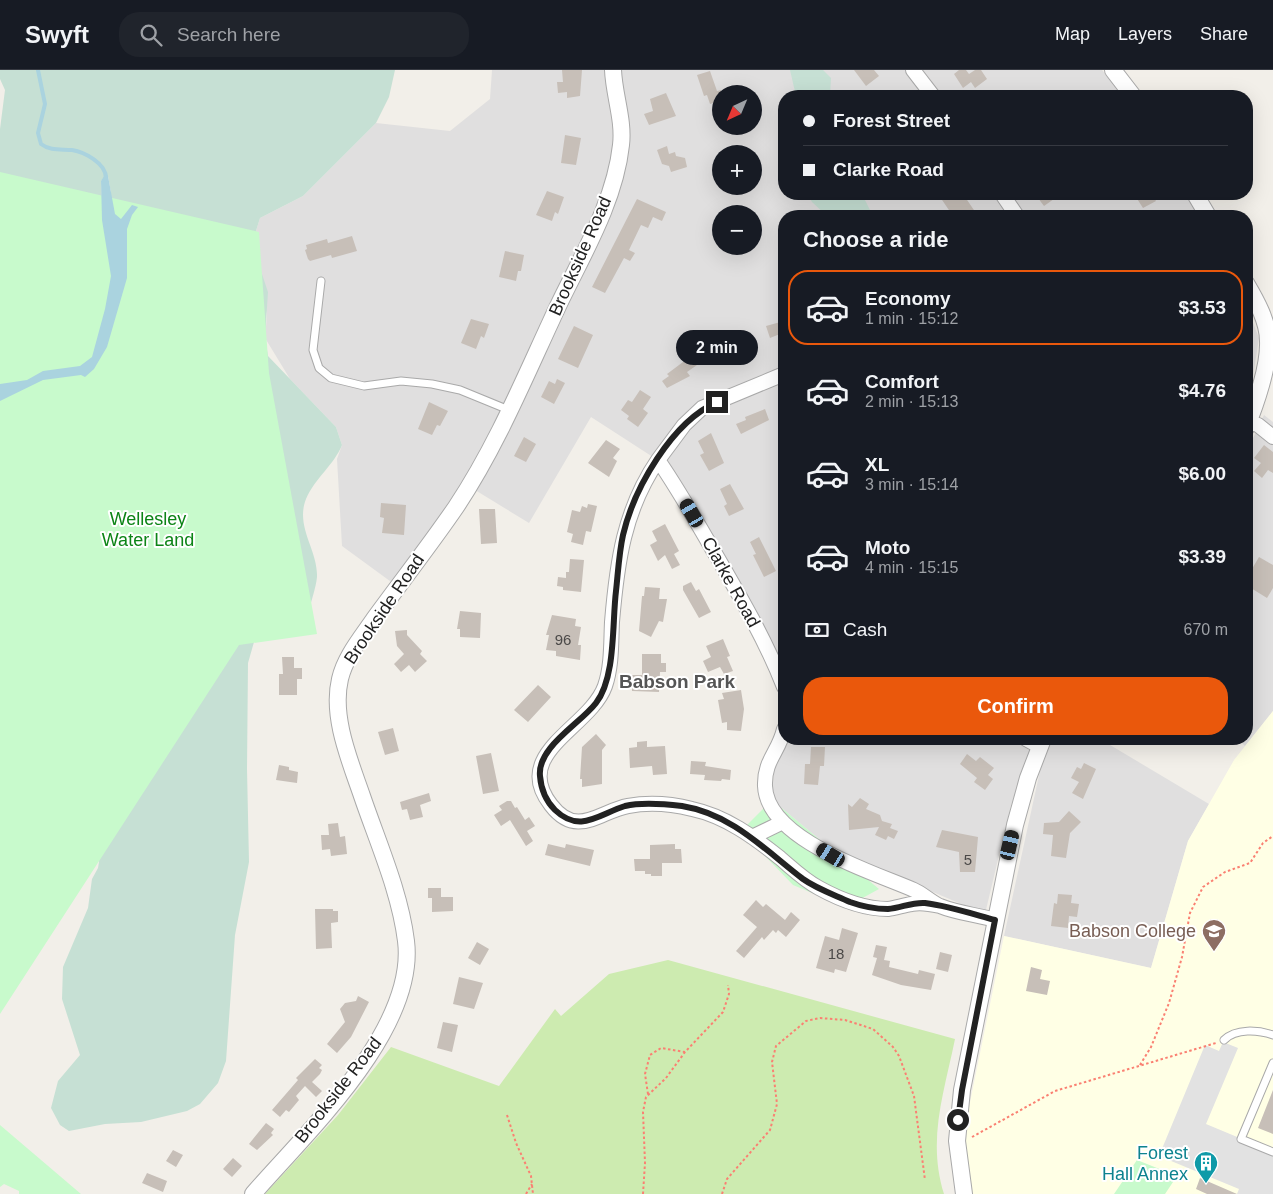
<!DOCTYPE html>
<html lang="en">
<head>
<meta charset="utf-8">
<style>
	body { margin:0; font-family:Helvetica,sans-serif; background:#20242c; color:#f1f3f6; height:100vh; display:flex; flex-direction:column; font-size:19px; white-space:nowrap }
	* { box-sizing:border-box; margin:0 }
	p { font-size:16px; color:#9ea1a6 }
	.icon { flex:none; width:28px; height:28px; fill:none; stroke:currentColor; stroke-width:2; stroke-linecap:round; stroke-linejoin:round }
	.map { position:relative; flex:1; overflow:hidden }
	.details { position:absolute; left:778px; top:140px; width:475px; height:535px; display:flex; flex-direction:column; background:#171b24; border-radius:20px; box-shadow:0 5px 20px #0002 }
	.details>* { flex:none }
	.guide { position:absolute; left:778px; top:20px; width:475px; height:110px; border-radius:20px; box-shadow:0 5px 20px #0002; display:grid; align-content:center; height:110px; padding:0 25px; background:#171b24 }
	.needle { width:32px; rotate:224deg }
	.fabs { position:absolute; left:712px; top:15px; display:grid; gap:10px }
	.fabs a { display:grid; place-items:center; width:50px; height:50px; border-radius:50%; background:#171b24; box-shadow:0 5px 20px #0002; font-size:25px }
	.end { position:absolute; width:22px; height:22px; margin:-11px; border:6px solid #222; background:#fff; box-shadow:0 0 0 2px #fff }
	.from { border-radius:50% }
	.bubble { position:absolute; height:35px; border-radius:18px; background:#171b24; box-shadow:0 5px 20px #0002; font-size:16px; font-weight:700; line-height:35px; text-align:center }
	.car { position:absolute; width:15px; height:30px; margin:-15px -8px; border-radius:6px; box-shadow:0 0 4px 1px #0007; background:linear-gradient(#222 24%,#8ab4d8 0 40%,#222 0 76%,#8ab4d8 0 86%,#222 0) }
	.guide b { display:flex; align-items:center; gap:18px; height:48px; font-size:19px }
	.guide b+b { border-top:1px solid #363941 }
	.guide i { width:12px; height:12px; background:#f1f3f6 }
	ul { padding:0; list-style:none }
	li { display:flex; align-items:center; gap:15px; height:75px; margin:0 10px 8px; padding:0 15px; border:2px solid transparent; border-radius:20px }
	li div { flex:1 }
	li b { display:block; font-size:19px }
	li em { font-style:normal; font-weight:700 }
	li.on { border-color:#ea580c }
	li>.icon { width:45px; height:45px; stroke-width:1.5 }
	h2 { padding:0 25px; font-size:22px; line-height:60px }
	.pay { display:flex; align-items:center; gap:12px; height:55px; padding:0 25px; font-size:19px }
	.pay p { margin-inline-start:auto }
	.action { display:flex; gap:10px; margin-top:auto; padding:10px 25px }
	.action a { flex:1; height:58px; border-radius:20px; background:#ea580c; color:#fff; font-size:20px; font-weight:700; line-height:58px; text-align:center }
	header { display:flex; align-items:center; gap:30px; box-sizing:border-box; height:70px; padding:0 25px; background:#171b24; border-bottom:1px solid #363941 }
	header strong { font-size:24px }
	nav { display:flex; gap:28px; margin-inline-start:auto; font-size:18px }
	.search { width:350px; height:45px; background:#20242c; display:flex; align-items:center; gap:12px; box-sizing:border-box; padding:0 18px; border-radius:20px; color:#9ea1a6; font-size:19px }
	.map>svg:first-child { display:block }
	.residential { fill:#e0dfdf; fill-rule:evenodd }
	.education { fill:#ffffe5 }
	.grass { fill:#cdebb0 }
	.wetland { fill:#c6e0d4 }
	.park { fill:#c8facc }
	.parking { fill:#e2e2e2 }
	.water { fill:#aad3df }
	.lines { fill:none; stroke-linecap:round; stroke-linejoin:round }
	.stream { stroke:#aad3df; stroke-width:4 }
	.building { fill:#c7bfb8 }
	.service-casing { stroke:#a9a9a9; stroke-width:9 }
	.minor-casing { stroke:#a9a9a9; stroke-width:16 }
	.tertiary-casing { stroke:#a9a9a9; stroke-width:18 }
	.path { stroke:#fa8072; stroke-width:2; stroke-dasharray:2.5 2.5; stroke-linecap:butt }
	.service { stroke:#fff; stroke-width:7 }
	.minor { stroke:#fff; stroke-width:14 }
	.tertiary { stroke:#fff; stroke-width:16 }
	.route { stroke:#222; stroke-width:6 }
	.labels { text-anchor:middle; stroke-width:4; stroke-linejoin:round; paint-order:stroke }
	.number-label { font-size:15px; fill:#4b4948 }
	.street-label { font-size:18px; fill:#222; stroke:#fff }
	.park-label { font-size:18px; fill:#0c8416; stroke:#fff }
	.education-label { font-size:18px; fill:#785e54; stroke:#fff; text-anchor:end }
	.culture-label { font-size:18px; fill:#0d838f; stroke:#fff; text-anchor:end }
	.neighbourhood-label { font-size:19px; font-weight:bold; fill:#555; stroke:#fff }
</style>
</head>
<body>
<header>
<strong>Swyft</strong>
<div class="search"><svg class="icon" aria-label="search" viewBox="0 0 24 24"><circle cx="10" cy="10" r="6"/><path d="M15 15l6 6"/></svg>Search here</div>
<nav><a>Map</a><a>Layers</a><a>Share</a></nav>
</header>
<div class="map">
<svg width="1273" height="1124" viewBox="0 0 1273 1124">
	<rect width="100%" height="100%" fill="#f2efe9"/>
	<path class="residential" d="M492,0H1102L1124,26H784V124H1186L1200,146H784V602L673,400L591,347L529,453L462,412L394,514L342,476L337,389L342,375L336,357L290,309L265,268L267,244L252,174L260,148L303,126L376,53L450,61L490,29ZM721,24H754V56H721ZM721,84H754V116H721ZM721,144H754V176H721Z
		M1246,235L1259,268L1253,307L1246,330Z
		M1264,345L1273,352V641L1245,676L1238,669H1246V383Z
		M789,669H1035L1011,735L985,844L831,779L772,730L774,698Z
		M1053,669H1100L1209,734L1188,771L1151,898L1004,866L1043,687Z"/>
	<path class="education" d="M1273,641V1124H972L964,1083L967,1047L1004,866L1151,898L1188,771L1234,690Z"/>
	<path class="grass" d="M668,890L955,969C944,1023 927,1070 944,1124H265L338,1045L391,977L499,1016L555,939L561,946L609,904Z"/>
	<path class="wetland" d="M0,0H395L389,27L376,53L303,126L260,148L252,174L268,222L265,268L268,286L336,357L342,375C334,395 315,408 306,429C295,457 318,480 317,507C316,517 312,528 310,537L254,572L248,593L247,699L249,792L235,865L226,991L218,1013L200,1034L187,1041L141,1052L105,1054L69,1061L60,1055L51,1038L58,1011L80,985L62,929L63,897L88,838L92,809L98,798L99,792L111,123L108,106L101,111L102,131L0,314V59L5,20L0,9Z
		M790,0H823L831,8L830,26H796Z
		M807,124H862L873,146H827L812,132Z"/>
	<path class="park" d="M0,102L259,162L269,303L317,564L239,575L0,944Z
		M772,730L879,819L846,837L793,815L741,761Z
		M0,1055L81,1124H19V1121L4,1114L0,1117Z
		M1137,1090L1177,1106L1165,1124H1114Z"/>
	<path class="parking" d="M1223,972L1238,978L1206,1054L1273,1082V1124H1237L1239,1119L1159,1086L1205,975L1219,981Z"/>
	<path class="water" d="M106,103L108,106L115,144L121,149L132,135L138,137L132,145L127,159V208L107,277L94,299L85,307L81,305L43,310L0,331V314L27,310L43,301L80,296L92,287L105,239L111,206L102,150L101,111Z"/>
	<g class="lines">
		<path class="stream" d="M38,0L45,34L38,63L41,74C50,81 61,79 72,80C84,82 106,93 106,108"/>
	</g>
	<path class="building" d="M562,0H582L580,26L567,28V22L558,23L557,12H563Z
		M854,0H874L879,6L866,16Z
		M959,0H966L969,4L975,0H981L987,9L975,18L971,12L963,18L954,4Z
		M710,1L717,21L721,20V31L710,34L707,25L704,26L697,5Z
		M666,23L676,46L649,55L644,44L653,41L650,29Z
		M565,65L581,68L576,95L561,93Z
		M667,76L669,84L675,82L676,86L685,88L687,97L671,102L669,96L662,94L657,80Z
		M547,121L564,127L558,144L555,142L552,151L536,145Z
		M938,124H963L978,146H953Z
		M1035,124H1061L1044,136Z
		M1134,124H1152L1156,131L1143,138Z
		M637,129L666,142L662,151L653,147L648,158L641,155L629,180L635,183L630,191L624,188L605,223L592,217Z
		M352,166L357,181L332,188L331,185L310,191L308,189L305,180L307,179L306,175L327,169L328,173Z
		M505,181L524,185L521,201H518L516,211L499,207Z
		M471,249L489,254L484,268L481,266L476,279L461,273Z
		M784,251V260L779,261L780,264L770,268L766,256Z
		M574,256L593,265L578,298L558,289Z
		M723,261L726,268L743,261L750,277L729,286L728,282L716,287L711,275L714,274L711,267Z
		M691,286L697,295L687,302L690,306L667,318L662,311L669,306L667,304Z
		M557,309L565,313L554,334L541,327L549,311L555,314Z
		M640,320L651,327L643,339L648,343L638,357L627,349L629,346L621,340L628,330L632,332Z
		M429,332L448,341L440,356L437,355L432,365L418,359Z
		M765,339L769,350L741,364L736,354L746,350L745,347Z
		M711,363L724,393L709,401L700,385L704,383L698,371Z
		M524,367L536,374L526,392L514,386Z
		M606,370L620,379L613,388L617,391L609,407L588,393Z
		M1264,375L1273,382V403L1268,400L1262,408L1254,401L1261,393L1254,388Z
		M730,414L744,439L729,446L724,436L727,434L720,419Z
		M381,433L406,435L404,465L382,463L384,448L380,447Z
		M588,434L597,436L591,462L586,461L583,475L571,472L573,464L567,462L572,440L580,442L582,436L587,438Z
		M479,439H495L497,473L481,474Z
		M665,454L679,481L674,484L680,495L672,499L665,485L658,491L650,475L657,471L652,461Z
		M759,467L776,501L764,507L753,485L756,484L750,472Z
		M1259,487L1273,495V518L1267,528L1246,515L1252,505L1249,504Z
		M570,489L584,490L581,522L563,520V517L557,516L558,507L566,508V502H569Z
		M691,512L696,521L699,519L711,542L699,548L683,520V516Z
		M645,517L660,518L659,529H667L663,552L659,551L651,567L639,561L642,526H644Z
		M460,541L481,543L480,568L460,567V559H457Z
		M552,545L576,549L575,556L581,557L578,575H581L580,590L556,586V581L546,580L549,565H546Z
		M407,560V565L422,581L420,584L427,591L415,602L409,595L401,602L394,594L404,584L397,576L395,561Z
		M723,569L730,586L727,587L733,601L724,604L720,597L708,602L703,591L711,587L706,576Z
		M642,584H661V593H666V602H660L659,622L632,621V605H642Z
		M282,587H294V598H302V609H297V625H279V604H283Z
		M538,615L551,627L528,652L514,640Z
		M741,620L744,639L741,661L727,660V652L722,653L718,630L724,629L722,623Z
		M393,658L399,681L385,685L378,662Z
		M596,664L606,675L602,680V714L582,717V709H580L582,677Z
		M647,671V677L665,676L667,704L653,705L652,696L630,698L629,678L637,677V672Z
		M811,677H825L824,696H820L818,715L804,714L805,694H810Z
		M491,683L499,721L483,724L476,686Z
		M967,684L976,691L980,687L994,698L988,705L993,709L985,720L974,712L977,708L960,694Z
		M691,691L706,692L705,696L731,700L730,710L722,709L721,711L704,710L705,705L690,704Z
		M1084,693L1096,699L1083,729L1072,723L1079,712L1071,708L1077,697L1081,699Z
		M279,695L289,697V700L298,702L297,713L276,710Z
		M429,723L431,731L420,735L423,747L410,750L407,739L402,740L400,732Z
		M860,728L869,734L866,739L880,745L882,751L892,754L890,758L898,761L894,769L888,766L886,770L875,765L879,757L849,760L848,734L852,737Z
		M507,731H511L515,738L517,737L525,750L529,747L535,756L527,761L533,771L526,776L510,750L501,756L494,745L502,740L499,736Z
		M1069,741L1081,752L1070,763L1066,788L1051,786L1053,765L1043,764L1044,753L1059,752Z
		M338,753L340,767L345,766L347,784L331,786L330,779L322,780L321,765H329L328,754Z
		M942,760L978,767L975,802H960L959,782L936,777Z
		M548,774L565,778L566,774L594,780L590,796L545,785Z
		M675,774V779H681L682,793H662V806H651V804H645V801H635L634,789H650V775Z
		M428,818H441V827H453V841L432,842V828H428Z
		M1058,824L1072,825L1071,833L1079,834L1077,847L1069,846L1068,858L1051,856L1054,833L1057,834Z
		M756,830L763,837L766,834L785,850L791,842L800,850L786,867L778,860L776,863L773,860L764,870L762,867L744,888L736,881L757,857L743,845Z
		M315,839H333V841H338V852L331,853L332,878L316,879Z
		M842,858L858,863L846,902L835,899L834,903L816,898L825,866L839,870Z
		M477,872L489,879L480,895L468,888Z
		M876,875L887,877L884,890L890,891L889,897L918,904L919,900L935,904L931,920L901,915L872,905L877,888L873,887Z
		M940,882L952,885L948,902L936,899Z
		M1031,897L1042,900L1040,909L1050,911L1047,925L1026,921Z
		M459,907L483,913L474,939L453,934Z
		M358,926L369,932L351,967L337,983L327,974L345,952L340,939L345,933L356,931Z
		M443,952L458,955L452,982L437,978Z
		M315,989L322,995L319,998L322,1000L320,1004L312,1012L322,1021L316,1027L305,1016L296,1026L299,1030L289,1042L286,1040L280,1047L272,1040L298,1010L296,1008Z
		M1273,1020V1064L1258,1058Z
		M266,1053L274,1059L271,1063L273,1065L257,1080L249,1074Z
		M173,1080L183,1085L176,1097L166,1091Z
		M233,1088L242,1096L232,1107L223,1099Z
		M147,1103L167,1111L163,1122L142,1113Z
		M1200,1108L1237,1124H1207L1196,1119Z"/>
	<g class="lines">
		<g class="service-casing">
			<path id="service" d="M321,211L313,280L319,298L331,308L364,316L401,311L432,314L460,320L509,340
				M1224,970C1236,958 1258,960 1273,965
				M1273,993L1241,1069L1273,1082"/>
		</g>
		<g class="minor-casing">
			<path id="minor" d="M913,0L933,26
				M1002,124L1017,146
				M784,304L702,338L684,355L658,390C679,420 697,453 716,485C741,528 766,571 784,617
				M1249,352L1258,355L1273,367
				M658,390C624,440 617,492 612,552C611,572 612,596 605,616C590,658 510,683 551,735C577,769 600,741 628,736C649,732 672,734 692,739C725,746 754,767 780,788C793,799 804,810 819,818C839,829 865,839 888,839C896,838 904,835 912,834C921,832 931,834 940,836
				M784,659C779,682 764,690 765,716C767,770 873,802 914,820C923,824 931,832 940,836C957,843 978,845 995,850
				M1026,669L1039,676
				M752,767L783,752"/>
		</g>
		<g class="tertiary-casing">
			<path id="tertiary" d="M1113,0L1133,26
				M1195,124L1208,146
				M1246,213C1256,230 1268,251 1268,271C1269,296 1256,334 1246,358
				M253,1124C307,1062 417,959 406,871C400,822 378,773 362,726C350,691 331,647 340,609C345,587 361,568 374,549C401,512 430,475 456,437C498,374 527,302 559,234C583,184 615,131 621,75C624,50 614,25 613,0
				M964,1124L957,1071L962,1020L1015,755L1028,708L1043,669"/>
		</g>
		<path class="path" d="M1140,995L1151,977L1169,933L1182,887L1190,843L1203,817L1225,802L1250,793L1263,773L1273,766
			M648,1024L645,1004L650,985L661,978L685,982
			M507,1045L516,1073L531,1106L533,1124
			M972,1067L1055,1021L1216,973
			M526,1124L532,1114
			M643,1124L645,1093L643,1042L646,1027L666,1008L685,982L723,942L729,924L728,915
			M722,1124L727,1109L770,1060L777,1034L772,992L776,976L806,951L820,948L845,950L873,959L893,977L899,986L914,1026L925,1110"/>
		<use href="#service" class="service"/>
		<use href="#minor" class="minor"/>
		<use href="#tertiary" class="tertiary"/>
	</g>
	<g class="lines">
		<path class="route" d="M717,332C672,352 634,418 623,465C619,483 618,503 616,521C612,553 616,607 596,633C580,654 537,677 540,706C541,719 546,731 555,740C580,764 599,744 625,736C642,732 665,734 682,736C732,744 765,780 803,809C817,819 835,825 850,832C861,836 876,839 888,839C901,838 912,832 925,833C949,836 973,844 995,850L962,1020L958,1050"/>
	</g>
	<defs>
		<g id="university-pin" transform="scale(1.25)"><path d="M0 17L-7.5 6A9.5 9.5 0 1 1 7.5 6Z" fill="#8d6e63" stroke="#fff"/><path d="M0-5L7-2L0 1L-7-2ZM-4 1L0 2.5L4 1V4Q0 6-4 4Z" fill="#fff"/></g>
		<g id="building-pin" transform="scale(1.25)"><path d="M0 17L-7.5 6A9.5 9.5 0 1 1 7.5 6Z" fill="#0f9aa8" stroke="#fff"/><path d="M-4-6H4V6H1V3H-1V6H-4ZM-2.5-4.3h1.7v1.8h-1.7ZM.8-4.3h1.7v1.8H.8ZM-2.5-1h1.7V.8h-1.7ZM.8-1h1.7V.8H.8Z" fill="#fff"/></g>
	</defs>
	<g fill-rule="evenodd">
		<use href="#university-pin" x="1214" y="861"/>
		<use href="#building-pin" x="1206" y="1093"/>
	</g>
	<g class="labels">
		<g class="number-label">
			<text x="563" y="575">96</text>
			<text x="968" y="795">5</text>
			<text x="836" y="889">18</text>
		</g>
		<g class="street-label">
			<text transform="translate(580 186) rotate(-66)" y="6">Brookside Road</text>
			<text transform="translate(731 512) rotate(61)" y="6">Clarke Road</text>
			<text transform="translate(384 539) rotate(-56)" y="6">Brookside Road</text>
			<text transform="translate(338 1020) rotate(-52)" y="6">Brookside Road</text>
		</g>
		<g class="park-label">
			<text x="148" y="455">Wellesley<tspan x="148" dy="21">Water Land</tspan></text>
		</g>
		<g class="education-label">
			<text x="1196" y="867">Babson College</text>
		</g>
		<g class="culture-label">
			<text x="1188" y="1089">Forest<tspan x="1188" dy="21">Hall Annex</tspan></text>
		</g>
		<g class="neighbourhood-label">
			<text x="677" y="618">Babson Park</text>
		</g>
	</g>
</svg>
<div class="fabs">
<a><svg class="needle" viewBox="-14 -14 28 28"><path d="M0-13l5 13h-10z" fill="#e53935"/><path d="M0 13l5-13h-10z" fill="#9ea1a6"/></svg></a>
<a>+</a>
<a>−</a>
</div>
<i class="end from" style="left:958px;top:1050px"></i>
<i class="end" style="left:717px;top:332px"></i>
<div class="bubble" style="left:676px;top:260px;width:82px">2 min</div>
<i class="car" style="left:692px;top:443px;rotate:330deg"></i>
<i class="car" style="left:1010px;top:775px;rotate:13deg"></i>
<i class="car" style="left:831px;top:785px;rotate:301deg"></i>
<div class="guide">
<b><i class="from"></i>Forest Street</b>
<b><i></i>Clarke Road</b>
</div>
<section class="details">
<h2>Choose a ride</h2>
<ul>
<li class="on"><svg class="icon" aria-label="car" viewBox="0 0 24 24"><path d="M5 17H2v-5l4-1 3-4h7l3 4 3 1v5h-3M9 17h6M6 11h13"/><circle cx="7" cy="17" r="2"/><circle cx="17" cy="17" r="2"/></svg><div><b>Economy</b><p>1 min · 15:12</p></div><em>$3.53</em></li>
<li><svg class="icon" aria-label="car" viewBox="0 0 24 24"><path d="M5 17H2v-5l4-1 3-4h7l3 4 3 1v5h-3M9 17h6M6 11h13"/><circle cx="7" cy="17" r="2"/><circle cx="17" cy="17" r="2"/></svg><div><b>Comfort</b><p>2 min · 15:13</p></div><em>$4.76</em></li>
<li><svg class="icon" aria-label="car" viewBox="0 0 24 24"><path d="M5 17H2v-5l4-1 3-4h7l3 4 3 1v5h-3M9 17h6M6 11h13"/><circle cx="7" cy="17" r="2"/><circle cx="17" cy="17" r="2"/></svg><div><b>XL</b><p>3 min · 15:14</p></div><em>$6.00</em></li>
<li><svg class="icon" aria-label="car" viewBox="0 0 24 24"><path d="M5 17H2v-5l4-1 3-4h7l3 4 3 1v5h-3M9 17h6M6 11h13"/><circle cx="7" cy="17" r="2"/><circle cx="17" cy="17" r="2"/></svg><div><b>Moto</b><p>4 min · 15:15</p></div><em>$3.39</em></li>
</ul>
<div class="pay"><svg class="icon" aria-label="cash" viewBox="0 0 24 24"><path d="M3 7h18v10H3z"/><circle cx="12" cy="12" r="2"/></svg>Cash<p>670 m</p></div>
<div class="action"><a>Confirm</a></div>
</section>
</div>
</body>
</html>
